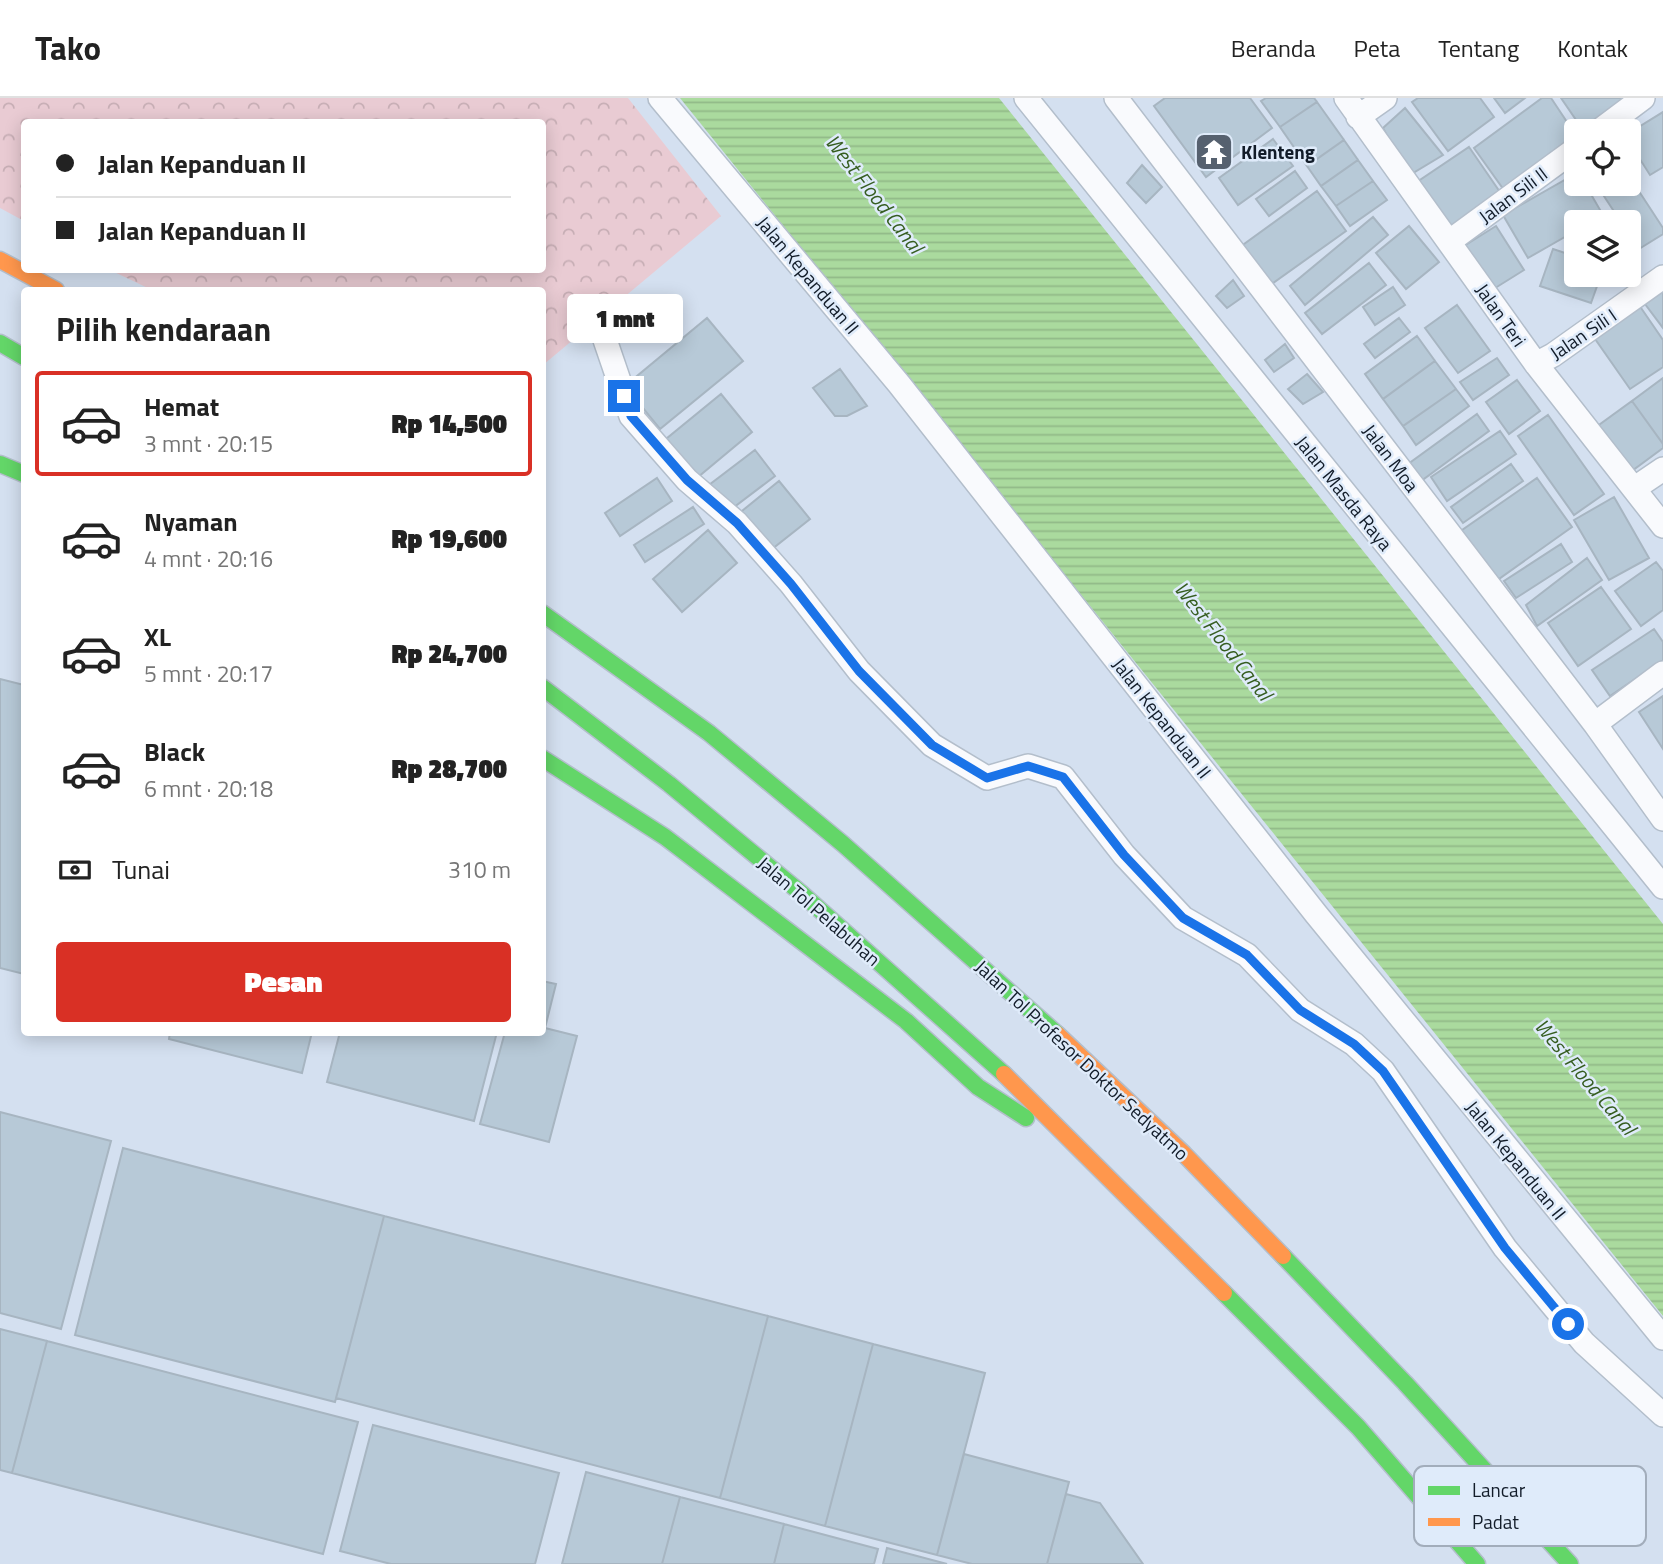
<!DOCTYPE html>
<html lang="id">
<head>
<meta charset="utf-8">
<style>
	body { margin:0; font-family:"Titillium Web",sans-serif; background:#f6f6f6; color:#222; height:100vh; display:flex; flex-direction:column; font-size:26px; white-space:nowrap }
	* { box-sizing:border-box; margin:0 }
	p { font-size:23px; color:#767676 }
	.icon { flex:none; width:38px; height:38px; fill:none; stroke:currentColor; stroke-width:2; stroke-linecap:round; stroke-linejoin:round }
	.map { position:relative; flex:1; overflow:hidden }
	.side { position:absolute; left:21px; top:189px; width:525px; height:749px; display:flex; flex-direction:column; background:#fff; border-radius:7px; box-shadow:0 4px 18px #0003 }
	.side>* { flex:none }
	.guide { position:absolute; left:21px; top:21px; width:525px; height:154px; border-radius:7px; box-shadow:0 4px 18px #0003; display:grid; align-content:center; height:154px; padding:0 35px; background:#fff }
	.controls { position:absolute; left:1564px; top:21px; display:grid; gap:14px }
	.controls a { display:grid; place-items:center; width:77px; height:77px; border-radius:7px; background:#fff; box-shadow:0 4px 18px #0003; font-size:35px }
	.end { position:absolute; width:32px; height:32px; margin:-16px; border:9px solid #1a73e8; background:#fff; box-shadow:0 0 0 4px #fff }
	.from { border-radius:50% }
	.bubble { position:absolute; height:49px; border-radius:7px; background:#fff; box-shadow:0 4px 18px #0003; font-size:23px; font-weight:800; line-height:49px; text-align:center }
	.guide b { display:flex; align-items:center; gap:24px; height:66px; font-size:26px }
	.guide b+b { border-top:2px solid #e0e0e0 }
	.guide i { width:18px; height:18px; background:#222 }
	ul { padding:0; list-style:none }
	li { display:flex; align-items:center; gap:21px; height:105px; margin:0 14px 10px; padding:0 21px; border:4px solid transparent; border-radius:7px }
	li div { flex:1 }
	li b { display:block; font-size:26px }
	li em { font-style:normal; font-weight:800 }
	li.selected { border-color:#d93025 }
	li>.icon { width:63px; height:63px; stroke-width:1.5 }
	h2 { padding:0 35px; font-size:32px; line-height:84px }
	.pay { display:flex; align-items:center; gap:18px; height:77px; padding:0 35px; font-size:26px }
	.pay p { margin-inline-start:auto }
	.primary-button { display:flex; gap:14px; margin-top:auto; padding:14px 35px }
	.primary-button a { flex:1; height:80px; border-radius:7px; background:#d93025; color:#fff; font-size:28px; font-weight:800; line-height:80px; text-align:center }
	header { display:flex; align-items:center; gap:42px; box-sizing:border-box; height:98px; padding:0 35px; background:#fff; border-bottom:2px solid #e0e0e0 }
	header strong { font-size:33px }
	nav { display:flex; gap:38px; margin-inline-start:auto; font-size:24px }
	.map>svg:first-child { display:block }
	.forest { fill:url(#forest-crowns) }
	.water { fill:url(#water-rules) }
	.building { fill:#b7c9d7; stroke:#a7b5c1; stroke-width:2 }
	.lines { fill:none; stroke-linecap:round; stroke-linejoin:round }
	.street-casing { stroke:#b3becb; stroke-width:26 }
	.fast-casing { stroke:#b3becb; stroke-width:19 }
	.slow-casing { stroke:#b3becb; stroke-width:19 }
	.street { stroke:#f9fafd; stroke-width:23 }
	.fast { stroke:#63d668; stroke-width:16 }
	.slow { stroke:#ff974d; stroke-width:16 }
	.route { stroke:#1a73e8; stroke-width:9 }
	.labels { text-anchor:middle; stroke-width:5; stroke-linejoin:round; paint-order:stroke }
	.poi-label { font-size:19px; font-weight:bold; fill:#121c29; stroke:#dfebfa; text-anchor:start }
	.street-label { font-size:19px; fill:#121c29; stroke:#dfebfa }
	.water-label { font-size:21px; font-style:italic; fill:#365e21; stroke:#dfebfa }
	.key { fill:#dfebfa; stroke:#a2adbb; stroke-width:2 }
	.key-label { font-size:19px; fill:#121c29 }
</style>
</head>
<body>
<header>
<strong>Tako</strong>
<nav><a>Beranda</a><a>Peta</a><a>Tentang</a><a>Kontak</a></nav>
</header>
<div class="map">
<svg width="1663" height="1466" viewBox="0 0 1663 1466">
	<defs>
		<pattern id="forest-crowns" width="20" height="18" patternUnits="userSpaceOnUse" patternTransform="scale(1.75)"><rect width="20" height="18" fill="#e9cbd3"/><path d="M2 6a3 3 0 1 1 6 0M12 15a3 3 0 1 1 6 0" fill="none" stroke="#c7aeb5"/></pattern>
		<pattern id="water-rules" width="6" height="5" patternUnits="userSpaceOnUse" patternTransform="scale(1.75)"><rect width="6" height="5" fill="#aada9e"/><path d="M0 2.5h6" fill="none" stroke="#91ba88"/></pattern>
	</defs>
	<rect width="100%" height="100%" fill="#d4e0f0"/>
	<path class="forest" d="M0,0H628L721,118L543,267L542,192H152L110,172H542V24H24V123L0,110Z"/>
	<path class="water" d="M680,0H999L1663,826V1218Z"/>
	<path class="building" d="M1165,0H1250L1272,30L1206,79L1154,8Z
		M1266,0H1314L1317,4L1280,29L1261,3Z
		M1418,0H1480L1494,19L1448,53L1412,4Z
		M1494,0H1525L1505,15Z
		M1542,0H1551L1577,39L1504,92L1474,50Z
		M1561,0H1629L1583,32Z
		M1317,4L1344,42L1307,68L1280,29Z
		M1405,10L1443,57L1408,78L1383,30Z
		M1663,14V69L1650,77L1629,44V35Z
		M1273,41L1293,68L1238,107L1219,80Z
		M1344,42L1358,62L1321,88L1307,68Z
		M1469,49L1502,97L1447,134L1411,88Z
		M1358,62L1373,83L1336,108L1321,88Z
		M1142,67L1162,89L1146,105L1127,85Z
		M1295,73L1307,90L1269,118L1256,101Z
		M1577,75V86H1585L1603,117L1590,124H1577V132L1528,160L1503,117Z
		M1629,78L1663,130V136L1639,151L1629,137V124H1621L1596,86H1629Z
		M1373,83L1387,102L1350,128L1336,108Z
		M1317,93L1346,133L1269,188L1240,149Z
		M1373,119L1388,137L1305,207L1290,188Z
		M1409,128L1439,164L1406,191L1376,155Z
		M1496,128L1524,172L1492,192L1464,148Z
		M1553,151L1577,159V177H1601L1591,205L1540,188Z
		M1369,165L1386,187L1322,236L1305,215Z
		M1233,182L1244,198L1227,210L1216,198Z
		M1393,189L1405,207L1375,227L1363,209Z
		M1663,193V230L1645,206Z
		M1457,207L1490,253L1458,275L1425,230Z
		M1639,207L1663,242V269L1630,291L1593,238Z
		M707,220L743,263L660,331L625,288Z
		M1399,220L1410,234L1375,260L1364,246Z
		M1417,238L1435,263L1383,301L1365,276Z
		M1285,246L1294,260L1274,274L1265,262Z
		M1497,260L1509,277L1473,302L1460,284Z
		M1435,263L1456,291L1403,328L1383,301Z
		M840,271L867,308L847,318H835L813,290Z
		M1307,276L1323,294L1303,306L1288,291Z
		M1663,280V346L1632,303Z
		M1517,282L1540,313L1509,336L1486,304Z
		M1456,291L1469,308L1416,347L1403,328Z
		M721,296L752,334L698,379L666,341Z
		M1632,303L1663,346V350L1625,378L1592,332Z
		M1477,316L1489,333L1417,386L1404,369Z
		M1548,317L1604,396L1574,417L1518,338Z
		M1500,333L1516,356L1447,403L1431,379Z
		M755,352L775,378L729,413L709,387Z
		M1511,366L1523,383L1463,425L1451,409Z
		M657,380L672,403L620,438L605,415Z
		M1537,380L1572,429L1489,488L1452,439Z
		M779,383L810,421L767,455L737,417Z
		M1614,399L1649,460L1609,482L1574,422Z
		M693,409L704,426L645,464L634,447Z
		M708,432L737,465L682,514L653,481Z
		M1561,446L1572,464L1516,500L1504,483Z
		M1587,460L1602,482L1537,528L1526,507Z
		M1656,464L1663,473V512L1641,528L1615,493Z
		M1601,489L1631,531L1578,568L1548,525Z
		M1654,531L1663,544V562L1610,598L1592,572Z
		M0,581L24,587V876L0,870Z
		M1663,598V651L1639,614Z
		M542,883L556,886L545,930L577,938L549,1044L480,1026L505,934H542Z
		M170,934H312L302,975L169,941Z
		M340,934H497L474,1023L327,984Z
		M0,1014L111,1043L61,1231L0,1215Z
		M123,1050L384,1118L335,1304L75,1237Z
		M384,1118L768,1218L720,1400L336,1300Z
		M768,1218L873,1246L825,1428L720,1400Z
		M0,1231L47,1243L12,1375L0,1372Z
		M47,1243L358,1324L323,1456L12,1375Z
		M873,1246L985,1275L937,1457L825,1428Z
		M373,1327L559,1375L535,1466H391L340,1453Z
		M964,1356L1069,1384L1047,1466H972L937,1457Z
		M586,1374L680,1399L662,1466H562Z
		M1066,1396L1100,1405L1143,1466H1047Z
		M680,1399L784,1426L774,1466H662Z
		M784,1426L878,1451L874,1466H774Z
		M887,1450L947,1466H883Z"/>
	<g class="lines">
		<g class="street-casing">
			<path id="street" d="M660,0L899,286L1316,816L1663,1240
				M1026,0L1663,789
				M1116,0L1595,626L1663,721
				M1346,0L1536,266L1663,428
				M1358,19L1385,0
				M1599,33L1643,0
				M1450,143L1577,50
				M603,236L631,318L687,382L737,425L791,486L859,573L932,647L987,680L1028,668L1063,679L1124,757L1183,820L1247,857L1300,912L1354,946L1383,973L1505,1150L1584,1245L1663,1317
				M1536,266L1553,257L1663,179
				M1635,390L1663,371
				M1595,626L1663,575"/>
		</g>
		<g class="fast-casing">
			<path id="fast" d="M0,245L24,259
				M0,366L24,376
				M542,515L709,635L843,746L1057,936
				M542,589L669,686L801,795L1004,976
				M542,660L665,739L906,923L978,989L1026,1020
				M1283,1158L1405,1285L1570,1466
				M1224,1195L1358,1329L1477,1466"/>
		</g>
		<g class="slow-casing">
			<path id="slow" d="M0,162L56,192
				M1057,936L1184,1056L1283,1158
				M1004,976L1224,1195"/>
		</g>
		<use href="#street" class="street"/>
		<use href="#fast" class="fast"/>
		<use href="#slow" class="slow"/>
	</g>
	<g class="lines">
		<path class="route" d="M624,298L631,318L687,382L737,425L791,486L859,573L932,647L987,680L1028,668L1063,679L1124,757L1183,820L1247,857L1300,912L1354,946L1383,973L1505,1150L1568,1226"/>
	</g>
	<defs>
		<g id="temple-square" transform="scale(2.0125)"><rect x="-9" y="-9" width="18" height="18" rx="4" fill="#56616f" stroke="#dfebfa"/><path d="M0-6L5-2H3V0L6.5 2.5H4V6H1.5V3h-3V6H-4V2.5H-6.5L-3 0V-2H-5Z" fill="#fff"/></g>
	</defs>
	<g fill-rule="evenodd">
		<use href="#temple-square" x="1214" y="54"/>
	</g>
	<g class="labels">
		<g class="poi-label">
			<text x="1241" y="61">Klenteng</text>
		</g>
		<g class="street-label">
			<text transform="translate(1513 97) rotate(-37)" y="7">Jalan Sili II</text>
			<text transform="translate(808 177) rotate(50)" y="7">Jalan Kepanduan II</text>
			<text transform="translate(1501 217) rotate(55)" y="7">Jalan Teri</text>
			<text transform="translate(1583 236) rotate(-34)" y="7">Jalan Sili I</text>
			<text transform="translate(1391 360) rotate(53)" y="7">Jalan Moa</text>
			<text transform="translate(1344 395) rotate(51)" y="7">Jalan Masda Raya</text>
			<text transform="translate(1162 620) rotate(52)" y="7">Jalan Kepanduan II</text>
			<text transform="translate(819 813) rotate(41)" y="7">Jalan Tol Pelabuhan</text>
			<text transform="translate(1082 962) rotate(43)" y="7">Jalan Tol Profesor Doktor Sedyatmo</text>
			<text transform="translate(1516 1062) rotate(51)" y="7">Jalan Kepanduan II</text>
		</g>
		<g class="water-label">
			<text transform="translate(874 96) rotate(52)" y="7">West Flood Canal</text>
			<text transform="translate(1223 543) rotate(52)" y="7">West Flood Canal</text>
			<text transform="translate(1585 979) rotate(50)" y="7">West Flood Canal</text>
		</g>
	</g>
	<rect x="1414" y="1368" width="232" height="80" rx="10" class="key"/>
	<rect x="1428" y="1388" width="32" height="9" fill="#63d668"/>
	<rect x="1428" y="1420" width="32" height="8" fill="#ff974d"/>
	<g class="key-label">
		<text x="1472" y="1399">Lancar</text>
		<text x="1472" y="1431">Padat</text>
	</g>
</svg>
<div class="controls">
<a><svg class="icon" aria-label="locate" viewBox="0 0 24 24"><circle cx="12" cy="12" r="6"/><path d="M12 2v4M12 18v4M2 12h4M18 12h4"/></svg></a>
<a><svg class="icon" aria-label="layers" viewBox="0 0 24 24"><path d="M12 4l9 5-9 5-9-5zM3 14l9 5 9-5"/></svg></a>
</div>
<i class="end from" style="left:1568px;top:1226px"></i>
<i class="end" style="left:624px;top:298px"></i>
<div class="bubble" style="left:567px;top:196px;width:116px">1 mnt</div>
<div class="guide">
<b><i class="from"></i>Jalan Kepanduan II</b>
<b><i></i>Jalan Kepanduan II</b>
</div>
<section class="side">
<h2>Pilih kendaraan</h2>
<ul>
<li class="selected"><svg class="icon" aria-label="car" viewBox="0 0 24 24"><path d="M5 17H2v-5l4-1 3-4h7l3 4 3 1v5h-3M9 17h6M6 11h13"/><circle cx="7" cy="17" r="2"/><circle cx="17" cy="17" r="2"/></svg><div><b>Hemat</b><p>3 mnt · 20:15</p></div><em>Rp 14,500</em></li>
<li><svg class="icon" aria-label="car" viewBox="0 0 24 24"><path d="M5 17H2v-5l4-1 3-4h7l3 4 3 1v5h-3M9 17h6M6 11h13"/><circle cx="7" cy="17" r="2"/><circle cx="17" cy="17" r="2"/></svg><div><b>Nyaman</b><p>4 mnt · 20:16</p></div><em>Rp 19,600</em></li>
<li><svg class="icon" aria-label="car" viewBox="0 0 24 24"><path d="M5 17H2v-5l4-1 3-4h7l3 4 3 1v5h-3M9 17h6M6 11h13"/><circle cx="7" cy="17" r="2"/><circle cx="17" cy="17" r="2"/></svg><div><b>XL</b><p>5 mnt · 20:17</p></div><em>Rp 24,700</em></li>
<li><svg class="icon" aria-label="car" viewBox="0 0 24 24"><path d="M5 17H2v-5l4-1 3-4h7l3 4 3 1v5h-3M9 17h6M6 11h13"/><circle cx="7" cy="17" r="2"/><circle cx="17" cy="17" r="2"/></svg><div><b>Black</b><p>6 mnt · 20:18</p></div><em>Rp 28,700</em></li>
</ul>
<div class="pay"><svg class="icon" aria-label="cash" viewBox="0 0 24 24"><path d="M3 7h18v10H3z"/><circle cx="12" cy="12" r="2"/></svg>Tunai<p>310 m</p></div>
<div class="primary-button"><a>Pesan</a></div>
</section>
</div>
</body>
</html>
